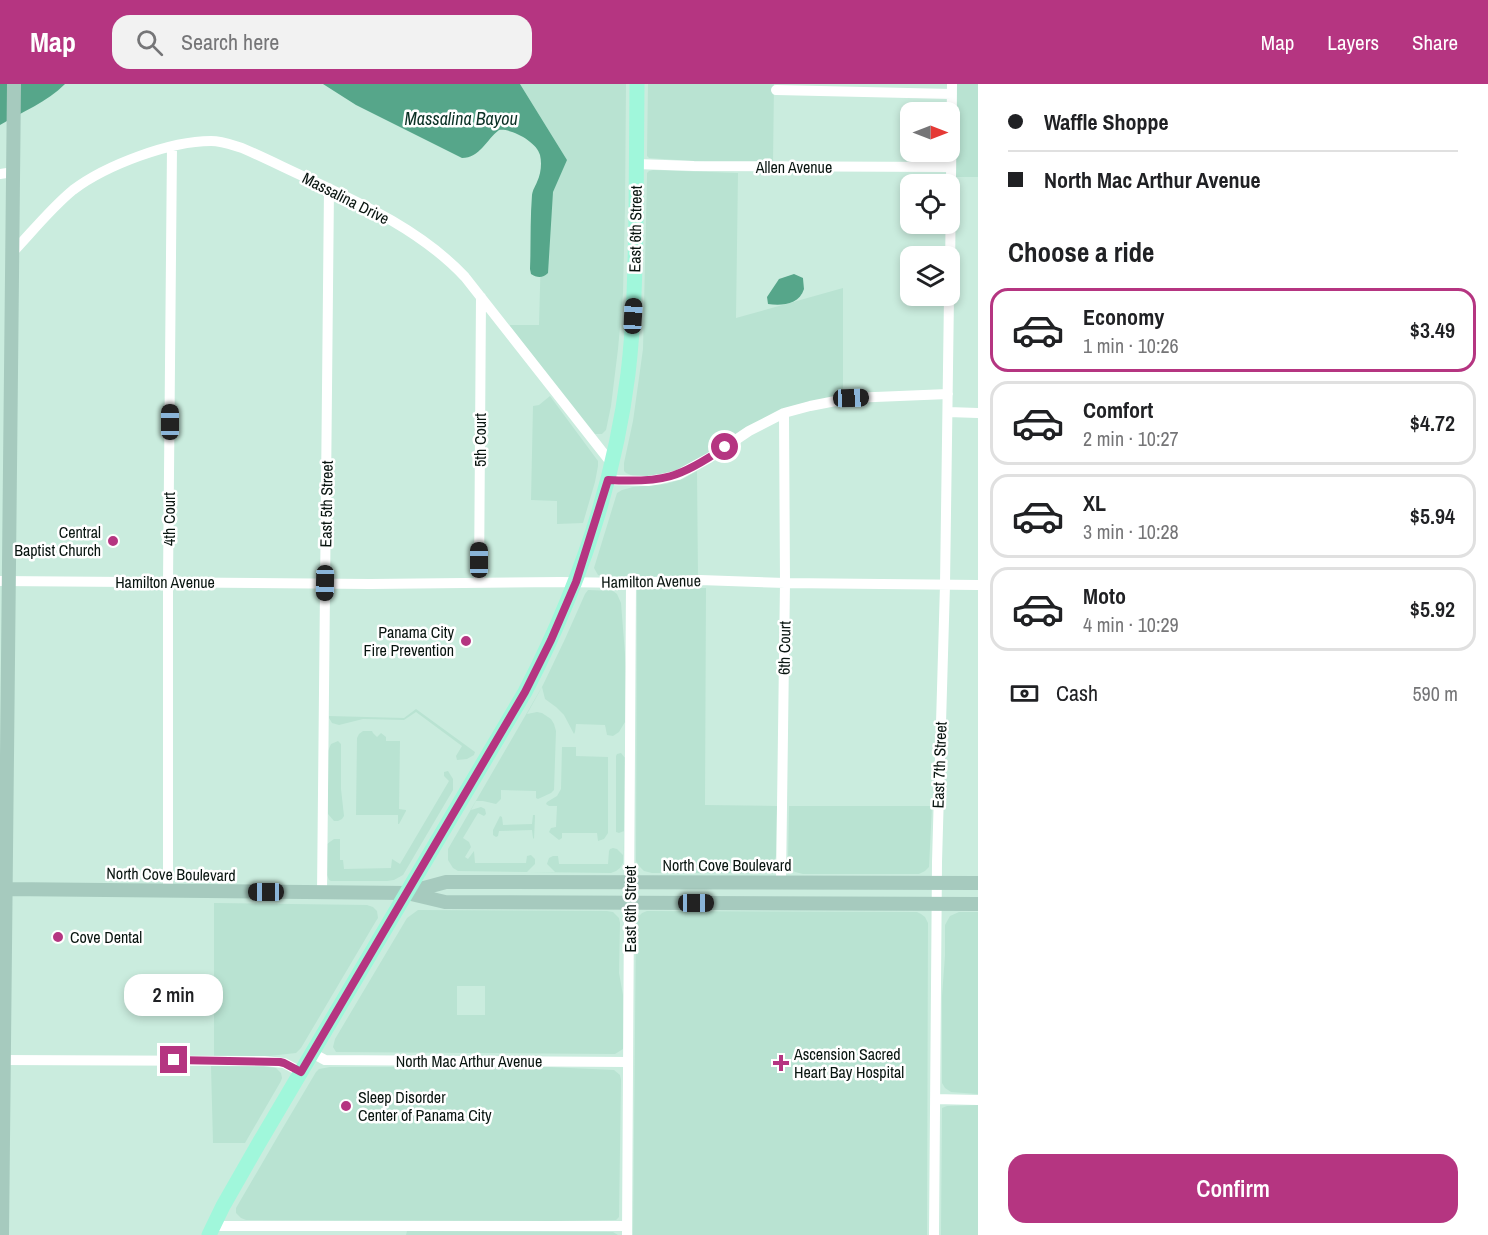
<!DOCTYPE html>
<html lang="en">
<head>
<meta charset="utf-8">
<style>
	body { margin:0; font-family:"Archivo Narrow",sans-serif; background:#f2f2f2; color:#202124; height:100vh; display:flex; flex-direction:column; font-size:22px; white-space:nowrap }
	* { box-sizing:border-box; margin:0 }
	p { font-size:20px; color:#757577 }
	.icon { flex:none; width:33px; height:33px; fill:none; stroke:currentColor; stroke-width:2; stroke-linecap:round; stroke-linejoin:round }
	.map { position:relative; flex:1; overflow:hidden }
	.details { display:flex; flex-direction:column; background:#fff; width:510px }
	.details>* { flex:none }
	.top-card { display:grid; align-content:center; height:132px; padding:0 30px; background:#fff }
	.needle { width:39px; rotate:90deg }
	.fabs { position:absolute; left:900px; top:18px; display:grid; gap:12px }
	.fabs a { display:grid; place-items:center; width:60px; height:60px; border-radius:12px; background:#fff; box-shadow:0 3px 9px #0003; font-size:30px }
	.end { position:absolute; width:27px; height:27px; margin:-14px; border:8px solid #b53581; background:#fff; box-shadow:0 0 0 3px #fff }
	.from { border-radius:50% }
	.bubble { position:absolute; height:42px; border-radius:18px; background:#fff; box-shadow:0 3px 9px #0003; font-size:20px; font-weight:600; line-height:42px; text-align:center }
	.car { position:absolute; width:18px; height:36px; margin:-18px -9px; border-radius:8px; box-shadow:0 0 4px 2px #0007; background:linear-gradient(#222 24%,#8ab4d8 0 40%,#222 0 76%,#8ab4d8 0 86%,#222 0) }
	.top-card b { display:flex; align-items:center; gap:21px; height:57px; font-size:22px }
	.top-card b+b { border-top:2px solid #e0e0e0 }
	.top-card i { width:15px; height:15px; background:#202124 }
	ul { padding:0; list-style:none }
	li { display:flex; align-items:center; gap:18px; height:84px; margin:0 12px 9px; padding:0 18px; border:3px solid #e0e0e0; border-radius:18px }
	li div { flex:1 }
	li b { display:block; font-size:22px }
	li em { font-style:normal; font-weight:600 }
	li.on { border-color:#b53581 }
	li>.icon { width:54px; height:54px; stroke-width:1.5 }
	h2 { padding:0 30px; font-size:27px; line-height:72px }
	.pay { display:flex; align-items:center; gap:15px; height:66px; padding:0 30px; font-size:22px }
	.pay p { margin-inline-start:auto }
	.action { display:flex; gap:12px; margin-top:auto; padding:12px 30px }
	.action a { flex:1; height:69px; border-radius:18px; background:#b53581; color:#fff; font-size:24px; font-weight:600; line-height:69px; text-align:center }
	header { display:flex; align-items:center; gap:36px; box-sizing:border-box; height:84px; padding:0 30px; background:#b53581; color:#fff }
	header strong { font-size:28px }
	nav { display:flex; gap:33px; margin-inline-start:auto; font-size:21px }
	.search { width:420px; height:54px; background:#f2f2f2; display:flex; align-items:center; gap:15px; box-sizing:border-box; padding:0 21px; border-radius:18px; color:#757577; font-size:22px }
	main { display:flex; flex:1; min-height:0 }
	.map>svg:first-child { display:block }
	.built { fill:#b9e3d2; fill-rule:evenodd }
	.water { fill:#56a68a }
	.lines { fill:none; stroke-linecap:round; stroke-linejoin:round }
	.street { stroke:#fff; stroke-width:10 }
	.secondary { stroke:#a6cabe; stroke-width:14 }
	.primary { stroke:#a0f7db; stroke-width:15 }
	.route { stroke:#b53581; stroke-width:8 }
	.poi-dot { fill:#b53581; stroke:#fff; stroke-width:2 }
	.labels { text-anchor:middle; stroke-width:5; stroke-linejoin:round; paint-order:stroke }
	.street-label { font-size:16px; fill:#08140f; stroke:#fff }
	.poi-label { font-size:16px; fill:#08140f; stroke:#fff; text-anchor:start }
	.water-label { font-size:18px; font-style:italic; fill:#0b3125; stroke:#fff }
</style>
</head>
<body>
<header>
<strong>Map</strong>
<div class="search"><svg class="icon" aria-label="search" viewBox="0 0 24 24"><circle cx="10" cy="10" r="6"/><path d="M15 15l6 6"/></svg>Search here</div>
<nav><a>Map</a><a>Layers</a><a>Share</a></nav>
</header>
<main>
<div class="map">
<svg width="978" height="1151" viewBox="0 0 978 1151">
	<rect width="100%" height="100%" fill="#caecde"/>
	<path class="built" d="M520,0H626L625,123L623,209L618,265L611,322L606,346L602,350H595L509,241H539L543,94L567,76Z
		M648,0H774L773,79L706,78L649,74L647,72Z
		M957,0H978V93H956Z
		M653,86L738,89L736,234L843,204V313L814,317L676,387L648,392H633L626,389L624,387V379L633,337L643,265L647,93V89L649,87Z
		M550,312L598,377V382L595,398L583,439L557,440V417L531,416L533,322L539,321Z
		M697,387L698,493L602,492L598,491L594,484L617,409L622,406L633,403L666,400L683,395Z
		M637,504H706L705,721L777,722L776,772L773,783L768,788L762,789H652L644,787L638,781L636,777Z
		M588,506L613,507L617,510L621,519L626,583L624,745L623,779L620,784L616,787L611,789L458,787L453,784L448,776V765L543,601L565,555L585,510ZM542,603L545,615L556,623L564,631L574,650L575,648L576,640L605,641L607,651L613,652L619,648L625,638V674L621,669L617,670L616,672V748L619,749L624,747L623,771L617,765L613,764L610,765L609,767L608,780H559L558,772H553L549,774L547,780L555,788H527L535,780V775L531,771L527,772L526,779H475L474,767L468,775L465,773L471,763L469,758L463,754L478,729L484,732L486,730L485,725L481,723L471,726L476,717H483L496,720L501,715V706L536,707V714L538,715L551,709L554,706L556,647L554,640L551,635L542,629L537,628L527,630Z
		M416,625L475,668L474,671L467,675L457,676L456,672L462,662L416,628L404,636L363,635L339,641L332,639L329,634V632L404,634Z
		M363,647H372L373,649L377,653L381,649L386,653V657H400L399,725L406,726V727L399,740H398V731H356L357,654L359,650Z
		M338,657L341,660V705L344,732L342,735L338,737H334L328,730V667L331,660Z
		M562,663H576V672L608,673V749L604,755L598,757L597,749H562V754L559,756L549,748L551,744L556,743L557,722H549L546,720L547,718L557,712L561,705Z
		M448,687L453,695V706L403,791L394,796L387,797H331L329,796L327,791V760L334,755H340V776H343L344,785L391,784L392,775L400,780L449,697L444,692V688Z
		M789,722H932L929,783L925,787L919,790H803L795,788L790,784L788,780Z
		M533,731H535V733L534,755L533,754L532,746L499,747L498,752L496,753L493,751V746L500,732L502,733L503,741L532,740Z
		M214,819L367,821L373,823L377,827L378,834L376,837L301,964L296,969L269,972H214Z
		M418,826L607,827L613,828L619,834L620,839L619,889L623,911V965L615,970L336,968L333,963L335,955L407,834ZM457,902H485V931H457Z
		M647,827L917,828L921,830L925,833L928,839L927,1151H633L636,839L638,833L642,829Z
		M959,828H978V1010L951,1008L945,1004L942,999V912L945,872V841L950,832Z
		M211,982L268,983L276,984L281,989L282,994L281,997L245,1059H213Z
		M330,983H548L614,986L620,991L621,996L619,1133L616,1136L550,1137L246,1136L241,1134L236,1129V1124L278,1052L316,988L319,985Z
		M978,1021V1151H941L942,1024L947,1022Z
		M407,1147L613,1148L618,1151H406Z"/>
	<path class="water" d="M0,0H65C47,18 22,28 0,41Z
		M323,0H520L567,76L553,108L548,189C543,194 537,194 531,190L530,185C531,161 530,136 532,111C533,105 535,103 537,98C541,90 542,79 540,71C537,58 511,44 499,46C486,56 480,74 462,74L356,21Z
		M794,190L803,194C803,195 804,204 804,205C799,221 781,222 768,220L767,213L779,195Z"/>
	<g class="lines">
		<path class="street" d="M776,6L952,10
			M636,80L694,82L951,83
			M0,90L13,88
			M12,169C32,148 51,124 73,106C106,81 170,57 211,57C222,57 232,61 242,64C265,74 287,85 309,95C365,121 423,148 465,193L612,380
			M950,190L952,0
			M948,328L978,329
			M608,396L648,397L661,395L678,391L709,374L749,347L784,329L810,322L851,314L948,310
			M0,497L370,500L560,498L631,499L700,496L785,499L978,501
			M479,499L481,213
			M781,798L785,499L784,329
			M168,807V498L172,63
			M322,809L329,104
			M312,969L325,976L628,978
			M0,976L264,977L284,979L301,988
			M935,1015L978,1016
			M213,1142H627
			M627,1151L631,499
			M934,1151L937,778L945,501L949,212"/>
		<path class="secondary" d="M0,803L6,805L407,809L445,818L978,820
			M409,808L446,798L978,799
			M2,1151L14,0"/>
		<path class="primary" d="M209,1151L223,1122L259,1059L525,608C577,508 614,402 628,290C634,239 635,187 636,136C636,91 637,45 637,0"/>
	</g>
	<g class="lines">
		<path class="route" d="M174,976L280,978L284,979L301,988L525,608L551,556L576,498L608,396C663,399 680,394 725,363"/>
	</g>
	<g class="poi-dot">
		<circle cx="113" cy="457" r="6"/>
		<circle cx="466" cy="557" r="6"/>
		<circle cx="58" cy="853" r="6"/>
		<path d="M778 970h6v6h6v6h-6v6h-6v-6h-6v-6h6z"/>
		<circle cx="346" cy="1022" r="6"/>
	</g>
	<g class="labels">
		<g class="street-label">
			<text x="794" y="89">Allen Avenue</text>
			<text transform="translate(346 114) rotate(27)" y="6">Massalina Drive</text>
			<text transform="translate(635 145) rotate(-89)" y="6">East 6th Street</text>
			<text transform="translate(480 356) rotate(-90)" y="6">5th Court</text>
			<text transform="translate(326 420) rotate(-89)" y="6">East 5th Street</text>
			<text transform="translate(169 435) rotate(-90)" y="6">4th Court</text>
			<text transform="translate(651 497) rotate(-1)" y="6">Hamilton Avenue</text>
			<text x="165" y="504">Hamilton Avenue</text>
			<text transform="translate(784 564) rotate(-89)" y="6">6th Court</text>
			<text transform="translate(939 681) rotate(-88)" y="6">East 7th Street</text>
			<text x="727" y="787">North Cove Boulevard</text>
			<text transform="translate(171 790) rotate(1)" y="6">North Cove Boulevard</text>
			<text transform="translate(630 825) rotate(-90)" y="6">East 6th Street</text>
			<text x="469" y="983">North Mac Arthur Avenue</text>
		</g>
		<g class="poi-label">
			<text x="101" y="454" text-anchor="end">Central<tspan x="101" dy="18">Baptist Church</tspan></text>
			<text x="454" y="554" text-anchor="end">Panama City<tspan x="454" dy="18">Fire Prevention</tspan></text>
			<text x="70" y="859">Cove Dental</text>
			<text x="794" y="976">Ascension Sacred<tspan x="794" dy="18">Heart Bay Hospital</tspan></text>
			<text x="358" y="1019">Sleep Disorder<tspan x="358" dy="18">Center of Panama City</tspan></text>
		</g>
		<g class="water-label">
			<text x="461" y="41">Massalina Bayou</text>
		</g>
	</g>
</svg>
<div class="fabs">
<a><svg class="needle" viewBox="-14 -14 28 28"><path d="M0-13l5 13h-10z" fill="#e53935"/><path d="M0 13l5-13h-10z" fill="#757577"/></svg></a>
<a><svg class="icon" aria-label="locate" viewBox="0 0 24 24"><circle cx="12" cy="12" r="6"/><path d="M12 2v4M12 18v4M2 12h4M18 12h4"/></svg></a>
<a><svg class="icon" aria-label="layers" viewBox="0 0 24 24"><path d="M12 4l9 5-9 5-9-5zM3 14l9 5 9-5"/></svg></a>
</div>
<i class="end from" style="left:725px;top:363px"></i>
<i class="end" style="left:174px;top:976px"></i>
<div class="bubble" style="left:124px;top:890px;width:99px">2 min</div>
<i class="car" style="left:633px;top:232px;rotate:3deg"></i>
<i class="car" style="left:851px;top:314px;rotate:88deg"></i>
<i class="car" style="left:170px;top:338px;rotate:0deg"></i>
<i class="car" style="left:479px;top:476px;rotate:0deg"></i>
<i class="car" style="left:325px;top:499px;rotate:181deg"></i>
<i class="car" style="left:266px;top:808px;rotate:270deg"></i>
<i class="car" style="left:696px;top:819px;rotate:90deg"></i>
</div>
<section class="details">
<div class="top-card">
<b><i class="from"></i>Waffle Shoppe</b>
<b><i></i>North Mac Arthur Avenue</b>
</div>
<h2>Choose a ride</h2>
<ul>
<li class="on"><svg class="icon" aria-label="car" viewBox="0 0 24 24"><path d="M5 17H2v-5l4-1 3-4h7l3 4 3 1v5h-3M9 17h6M6 11h13"/><circle cx="7" cy="17" r="2"/><circle cx="17" cy="17" r="2"/></svg><div><b>Economy</b><p>1 min · 10:26</p></div><em>$3.49</em></li>
<li><svg class="icon" aria-label="car" viewBox="0 0 24 24"><path d="M5 17H2v-5l4-1 3-4h7l3 4 3 1v5h-3M9 17h6M6 11h13"/><circle cx="7" cy="17" r="2"/><circle cx="17" cy="17" r="2"/></svg><div><b>Comfort</b><p>2 min · 10:27</p></div><em>$4.72</em></li>
<li><svg class="icon" aria-label="car" viewBox="0 0 24 24"><path d="M5 17H2v-5l4-1 3-4h7l3 4 3 1v5h-3M9 17h6M6 11h13"/><circle cx="7" cy="17" r="2"/><circle cx="17" cy="17" r="2"/></svg><div><b>XL</b><p>3 min · 10:28</p></div><em>$5.94</em></li>
<li><svg class="icon" aria-label="car" viewBox="0 0 24 24"><path d="M5 17H2v-5l4-1 3-4h7l3 4 3 1v5h-3M9 17h6M6 11h13"/><circle cx="7" cy="17" r="2"/><circle cx="17" cy="17" r="2"/></svg><div><b>Moto</b><p>4 min · 10:29</p></div><em>$5.92</em></li>
</ul>
<div class="pay"><svg class="icon" aria-label="cash" viewBox="0 0 24 24"><path d="M3 7h18v10H3z"/><circle cx="12" cy="12" r="2"/></svg>Cash<p>590 m</p></div>
<div class="action"><a>Confirm</a></div>
</section>
</main>
</body>
</html>
